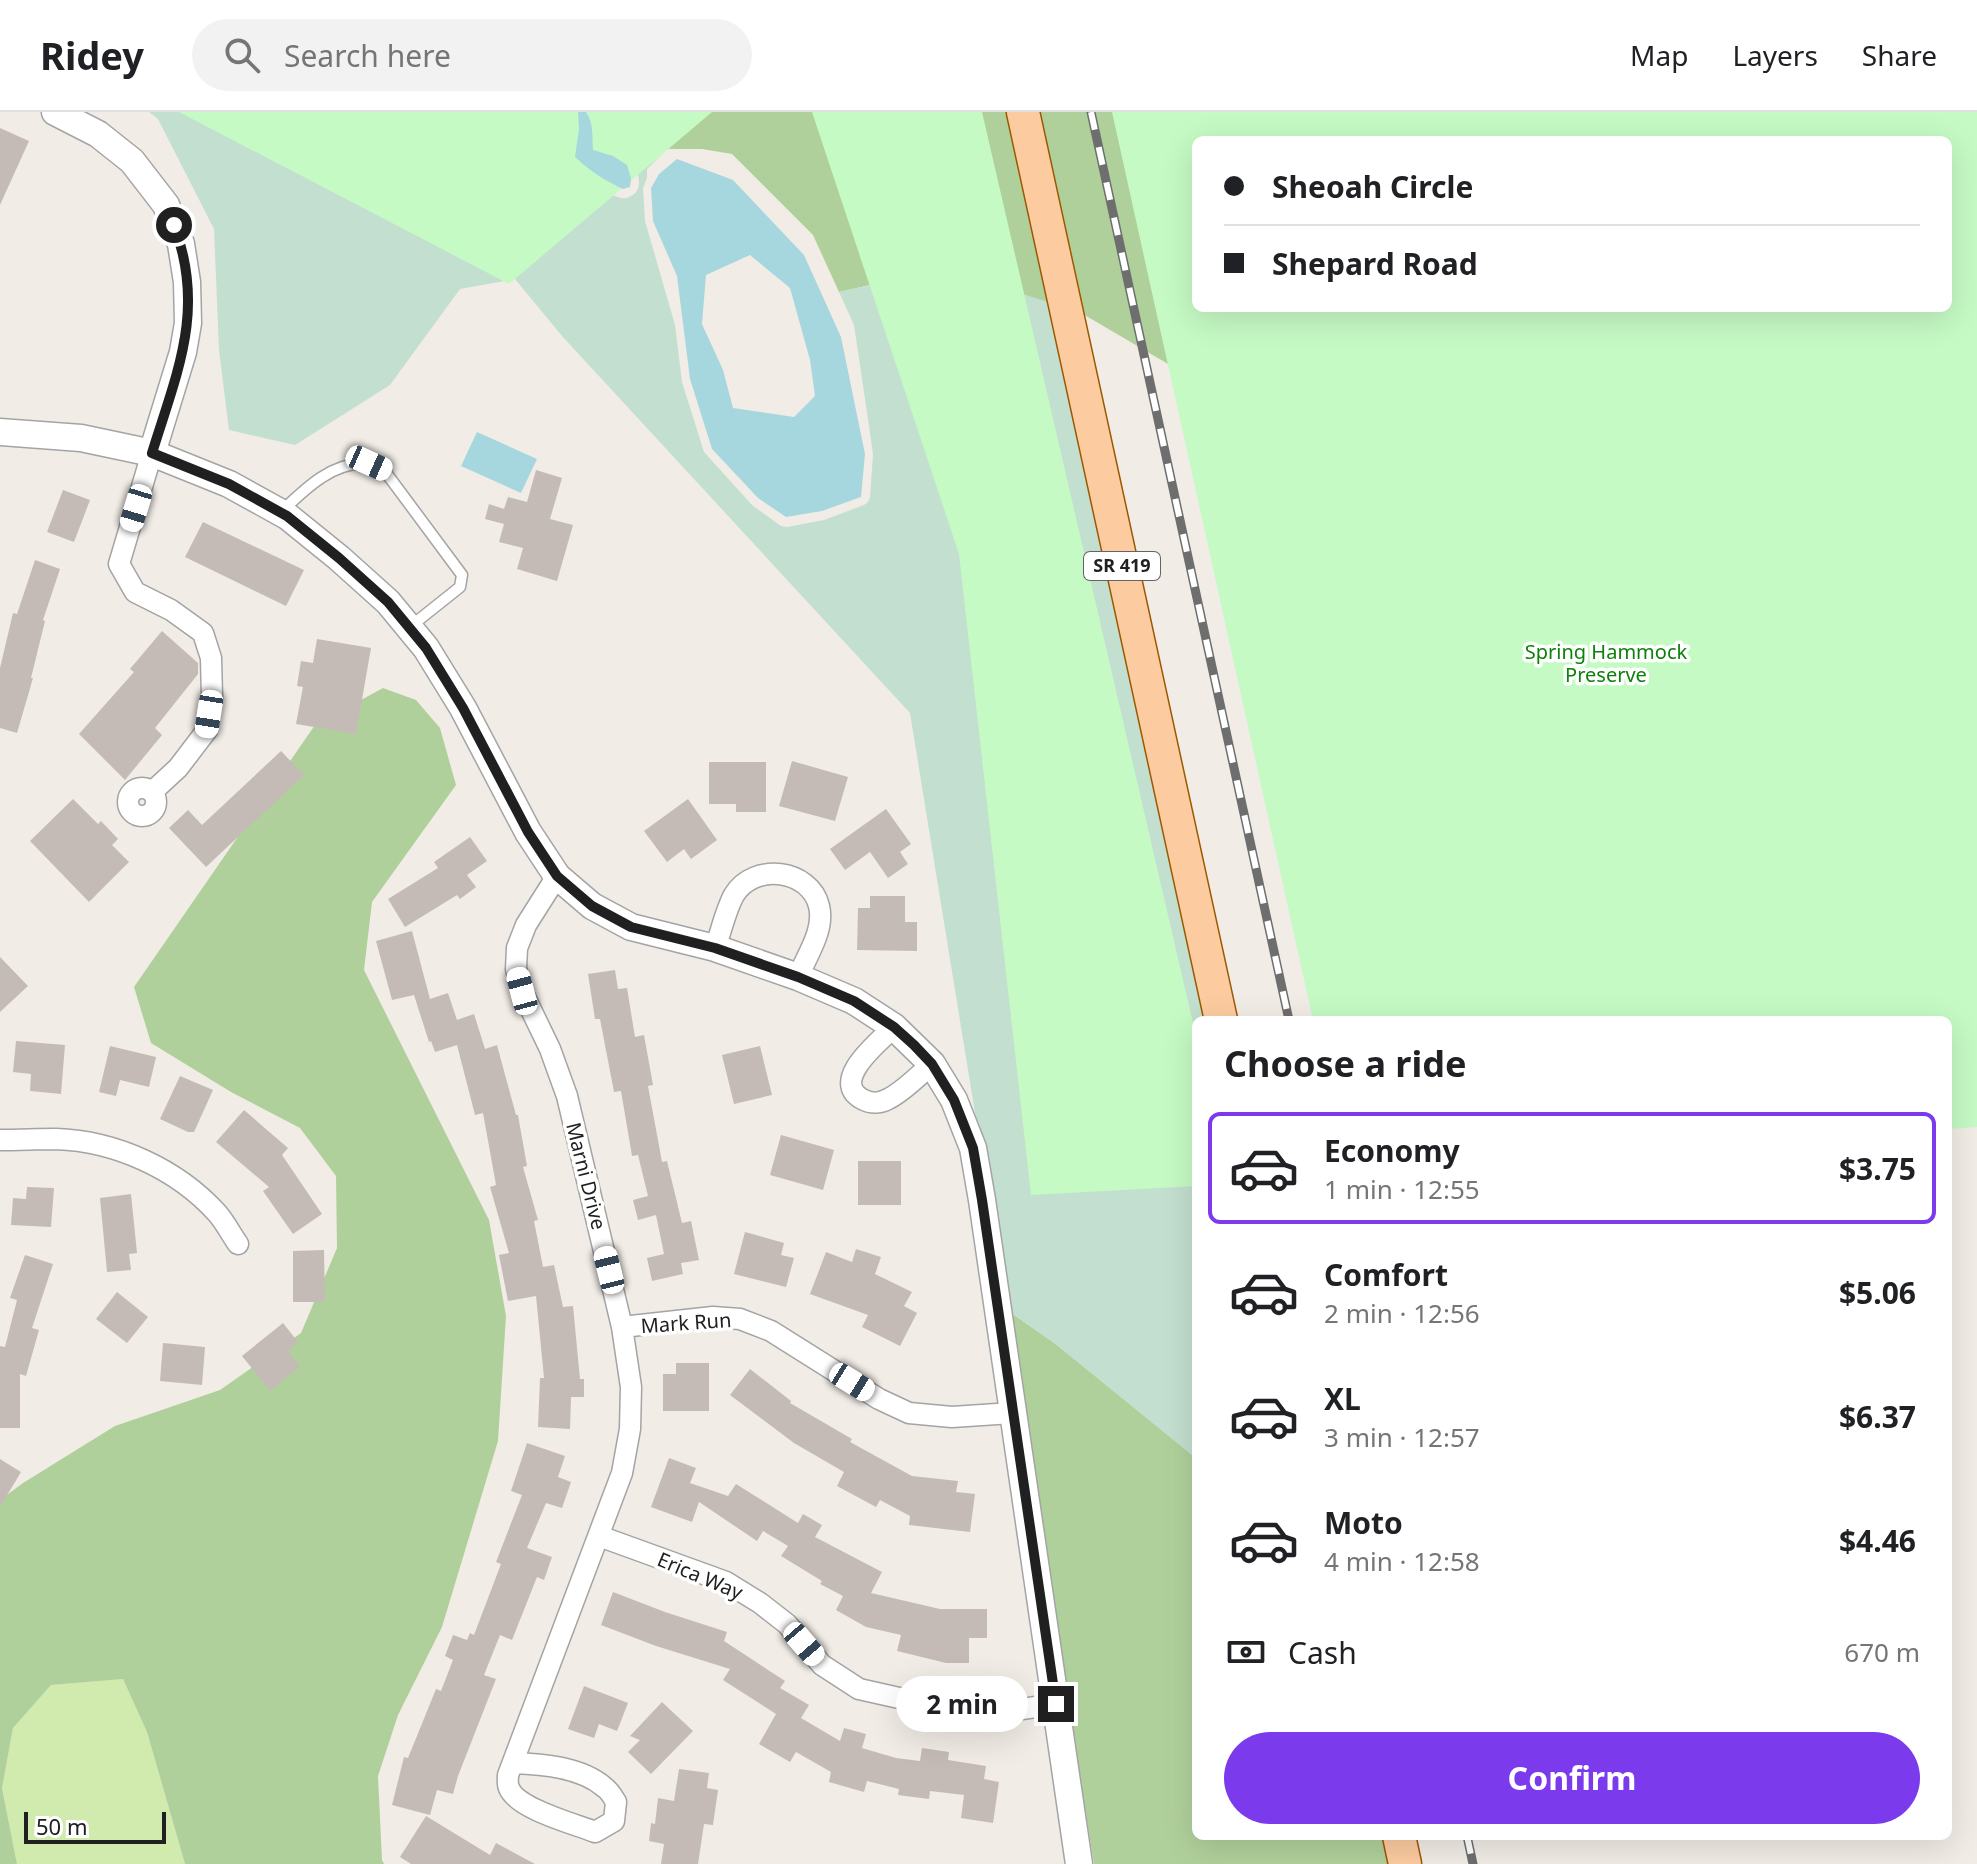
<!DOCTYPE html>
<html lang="en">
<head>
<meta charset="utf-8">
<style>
	body { margin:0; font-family:"Noto Sans",sans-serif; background:#f2f2f2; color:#202124; height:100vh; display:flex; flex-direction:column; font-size:30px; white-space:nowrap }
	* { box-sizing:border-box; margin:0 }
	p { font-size:26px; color:#757577 }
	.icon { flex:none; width:44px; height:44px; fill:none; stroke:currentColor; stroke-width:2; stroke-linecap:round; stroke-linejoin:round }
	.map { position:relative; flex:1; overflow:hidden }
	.drawer { position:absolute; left:1192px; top:904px; width:760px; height:824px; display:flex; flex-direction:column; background:#fff; border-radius:12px; box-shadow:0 8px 32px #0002 }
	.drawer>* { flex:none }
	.top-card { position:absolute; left:1192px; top:24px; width:760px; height:176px; border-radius:12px; box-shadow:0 8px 32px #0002; display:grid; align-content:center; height:176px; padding:0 32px; background:#fff }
	.scale { position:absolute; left:24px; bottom:20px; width:142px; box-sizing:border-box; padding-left:8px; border:4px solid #202020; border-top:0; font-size:22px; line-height:28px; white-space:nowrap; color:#202020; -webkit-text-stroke:6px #fff; paint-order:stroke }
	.end { position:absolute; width:36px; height:36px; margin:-18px; border:10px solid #202020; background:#fff; box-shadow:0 0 0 4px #fff }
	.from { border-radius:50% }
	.bubble { position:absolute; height:56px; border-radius:28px; background:#fff; box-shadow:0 8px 32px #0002; font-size:26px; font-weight:700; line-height:56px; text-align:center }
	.car { position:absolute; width:24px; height:48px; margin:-24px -12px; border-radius:10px; box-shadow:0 0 6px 2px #0007; background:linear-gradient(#fff 24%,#345 0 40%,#fff 0 76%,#345 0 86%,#fff 0) }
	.top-card b { display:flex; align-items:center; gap:28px; height:76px; font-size:30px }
	.top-card b+b { border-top:2px solid #e0e0e0 }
	.top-card i { width:20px; height:20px; background:#202124 }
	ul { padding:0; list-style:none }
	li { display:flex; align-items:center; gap:24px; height:112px; margin:0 16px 12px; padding:0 16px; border:4px solid transparent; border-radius:12px }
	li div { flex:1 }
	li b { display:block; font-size:30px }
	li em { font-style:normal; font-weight:700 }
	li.active { border-color:#7c3aed }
	li>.icon { width:72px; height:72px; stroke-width:1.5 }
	h2 { padding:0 32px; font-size:36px; line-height:96px }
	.pay { display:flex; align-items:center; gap:20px; height:88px; padding:0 32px; font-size:30px }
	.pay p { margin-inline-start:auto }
	.primary-button { display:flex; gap:16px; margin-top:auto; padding:16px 32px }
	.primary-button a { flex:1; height:92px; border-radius:48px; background:#7c3aed; color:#fff; font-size:32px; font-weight:700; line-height:92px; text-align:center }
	header { display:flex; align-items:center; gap:48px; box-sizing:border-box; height:112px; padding:0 40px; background:#fff; border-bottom:2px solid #e0e0e0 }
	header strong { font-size:38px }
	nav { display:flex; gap:44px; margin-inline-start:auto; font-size:28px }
	.search { width:560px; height:72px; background:#f2f2f2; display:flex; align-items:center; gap:20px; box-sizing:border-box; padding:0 28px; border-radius:44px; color:#757577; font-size:30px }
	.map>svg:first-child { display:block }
	.grass { fill:#d1eaad }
	.forest { fill:#b0d09b }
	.wetland { fill:#c3dfcf }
	.park { fill:#c5fac4; fill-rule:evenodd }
	.water { fill:#a7d7de; fill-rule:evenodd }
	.building { fill:#c5bbb6 }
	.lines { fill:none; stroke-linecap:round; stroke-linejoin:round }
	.service-casing { stroke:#a4a4a4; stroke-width:13 }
	.minor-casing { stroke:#a4a4a4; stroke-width:23 }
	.tertiary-casing { stroke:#a4a4a4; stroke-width:29 }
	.primary-casing { stroke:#9c5800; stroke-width:35 }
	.service { stroke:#fff; stroke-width:10 }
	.minor { stroke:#fff; stroke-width:20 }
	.tertiary { stroke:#fff; stroke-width:26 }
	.primary { stroke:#fccba0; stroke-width:32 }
	.rail-casing { stroke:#6e6e6e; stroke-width:9 }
	.rail { stroke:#fff; stroke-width:6; stroke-dasharray:18; stroke-linecap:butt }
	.route { stroke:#202020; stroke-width:10 }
	.labels { text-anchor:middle; stroke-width:7; stroke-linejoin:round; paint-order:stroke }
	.shield { fill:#fff; stroke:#636363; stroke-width:2 }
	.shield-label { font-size:18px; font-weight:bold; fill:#202020 }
	.park-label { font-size:20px; fill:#0e810b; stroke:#fff }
	.street-label { font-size:20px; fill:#202020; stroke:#fff }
</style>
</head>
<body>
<header>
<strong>Ridey</strong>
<div class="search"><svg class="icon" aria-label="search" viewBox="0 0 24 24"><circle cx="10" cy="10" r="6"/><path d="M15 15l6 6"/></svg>Search here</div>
<nav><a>Map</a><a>Layers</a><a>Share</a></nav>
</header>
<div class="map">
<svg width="1977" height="1752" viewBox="0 0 1977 1752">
	<rect width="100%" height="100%" fill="#f1ece6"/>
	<path class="grass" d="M123,1567L147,1620L185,1752H17L2,1676L13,1616L51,1573Z"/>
	<path class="forest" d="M671,0H1013L1055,192L901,166L839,180L813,123L732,42L702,37H667Z
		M1033,0H1600L1196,28V196L1180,259L1076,198Z
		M383,576L416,588L440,616L456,673L372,790L364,858L489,1108L506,1204L498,1329L442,1515L398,1603L378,1664L382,1748L384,1752H185L147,1620L123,1567L51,1573L13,1616L2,1676L17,1752H0V1388L23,1371L115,1314L220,1278L301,1221L337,1136L336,1064L300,1016L231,980L151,931L134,875L315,613Z
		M1007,1198L1057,1233L1196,1346V1724H1388L1395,1752H1094L1022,1305Z"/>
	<path class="wetland" d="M149,0H567L588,69C597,74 608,82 618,85C623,87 626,87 631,84C645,77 637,59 634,48L667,37L647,57V66L643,76L645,109L675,213L682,270L704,340L752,393L781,414L787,415L824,408L864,393L868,390L870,385L873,342L869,314L854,213L839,180L901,166H971L1055,192L1211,908H1196V1346L1057,1233L1007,1198L910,601L562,224L515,167L460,177L390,273L295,333L229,318L219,238L214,117L158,7Z"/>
	<path class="park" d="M179,0H712L509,172Z
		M812,0H982L1196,924V1074L1031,1083L959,442Z
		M1112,0H1977V1015L1948,1017V908H1313ZM1948,28V196H1196V28Z"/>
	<path class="water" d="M578,0H586C594,11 592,25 593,38L613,44L627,53L631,66L630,75L623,77C604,68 591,60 575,45L579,17Z
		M677,47L733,68L804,143L841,225L865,342L861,385L822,399L786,405L758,386L712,337L690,267L677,164L653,109L651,76L659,62ZM750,143L790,176L810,248L815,284L794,305L733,296L723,258L702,212L706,163Z
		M477,320L537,347L521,381L461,354Z"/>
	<path class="building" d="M0,16L29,29L0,93Z
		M536,358L562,366L550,407L573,413L557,469L517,457L523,436L499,430L504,412L485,407L489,392L504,397L508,385L527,390Z
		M63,378L90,388L74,430L47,420Z
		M203,410L304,458L286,494L185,445Z
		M35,448L60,457L43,508L45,509L31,566H33L17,621L0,616V556L13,501L17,502Z
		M162,519L198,551V562L155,616L162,623L125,668L79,622L134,560L130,557Z
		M317,527L371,536L356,622L296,612L303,575L297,574L301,549L313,551Z
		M281,639L304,663L206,755L169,716L188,698L202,713Z
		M792,649L848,665L835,709L779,694Z
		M709,650H766V700H736V692H709Z
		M73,687L98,712L101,709L118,727L112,733L129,750L89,790L30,729Z
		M688,687L717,728L691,747L684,737L667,750L644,719Z
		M886,697L911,732L900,740L908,752L888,766L870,740L845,758L830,737Z
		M470,725L487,749L467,763L476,775L460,787L457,783L405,815L388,787L438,756L434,750Z
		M870,784H905V810H917V839L857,838L858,796H870Z
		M412,819L430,887L448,881L457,908L474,902L485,937L497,933L516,1003H518L527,1054L523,1055L538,1108L534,1109L543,1155L554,1153L563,1195L573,1194L580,1267H584V1285H571L570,1317L538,1315L540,1266H544L536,1184L508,1189L499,1143L509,1141L490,1075L496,1073L483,1001L475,1003L457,933L435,940L431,929L429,930L414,883L392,888L376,829Z
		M0,845L28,874L0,900Z
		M615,858L618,877L627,876L635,925L644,923L653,973L648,974L662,1050L667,1049L682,1111L691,1109L699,1148L681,1151L683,1162L652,1169L647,1146L664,1142L656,1103L638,1108L633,1088L648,1084L638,1043L632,1044L621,979L614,980L600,907H595L588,862Z
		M16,929L65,933L61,982L30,979L31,962L13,960Z
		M110,934L156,945L149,975L120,968L116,984L99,980Z
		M760,934L772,983L734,992L722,943Z
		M180,964L213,978L194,1020H188L160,1007Z
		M244,998L288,1036L282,1043L322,1102L293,1122L263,1079L269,1075L216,1030Z
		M781,1023L834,1038L823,1078L770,1063Z
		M858,1049H901V1093H858Z
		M27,1075L54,1076L51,1115L11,1113L13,1086L26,1087Z
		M131,1082L137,1141L129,1142L131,1158L107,1160L100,1086Z
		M745,1120L784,1131L781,1143L794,1146L786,1175L734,1162Z
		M856,1137L881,1145L875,1162L912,1180L904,1194L917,1201L900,1234L862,1215L868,1203L810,1182L826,1140L852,1150Z
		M324,1138L325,1190H293V1139Z
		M25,1143L53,1152L32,1216L39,1218L26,1264L20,1262V1316H0V1234L5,1235L17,1188L10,1186Z
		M117,1180L148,1205L127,1231L96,1207Z
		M283,1211L298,1230L288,1239L300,1254L270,1279L242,1244Z
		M163,1231L205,1235L202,1273L160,1269Z
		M676,1251H709V1299H663V1262H676Z
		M750,1257L791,1289L790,1291L852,1327L850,1330L912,1364L958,1369L956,1380L975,1382L970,1420L909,1413L910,1404L880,1388L876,1395L837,1374L844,1360L794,1331L730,1283Z
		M527,1331L565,1344L558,1365L571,1370L562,1396L546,1391L527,1436L552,1445L544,1468L537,1465L512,1528L500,1523L484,1563L496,1567L458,1664L453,1682L437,1678L430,1703L392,1693L404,1645L408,1646L436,1577L441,1579L453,1548L445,1544L453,1523L467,1528L470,1521L474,1523L501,1452L496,1450L522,1383L511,1379Z
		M669,1346L696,1356L690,1371L728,1384L736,1372L798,1411L803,1402L822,1413L815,1425L882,1460L871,1481L940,1497H987V1526H969V1551H946L897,1539L901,1523L866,1515L836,1498L843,1484L820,1472L822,1469L781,1444L788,1434L763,1419L757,1429L699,1390L692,1410L651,1395Z
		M0,1347L21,1360L0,1395Z
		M613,1480L665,1500L727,1520L724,1529L785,1569L780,1576L809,1593L801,1606L840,1629L844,1616L866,1622L862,1636L896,1646L920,1649L922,1636L949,1640L948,1648L986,1654L984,1667L999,1670L993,1711L961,1706L964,1683L930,1679L929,1687L898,1683L899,1677L867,1669L864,1680L829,1670L831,1660L796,1640L790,1650L759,1632L776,1602L723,1568L730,1557L656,1534L601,1513Z
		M584,1574L628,1591L617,1619L599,1612L594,1626L568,1617Z
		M662,1590L693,1619L651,1662L628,1640L640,1628L630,1624Z
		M679,1657L709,1661L707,1676L718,1678L713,1713L704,1712L698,1752H661L664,1732L649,1729L651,1711L655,1712L658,1686L674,1689Z
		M426,1704L490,1743L496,1731L535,1752H411L400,1745Z"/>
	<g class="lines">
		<g class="service-casing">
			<path id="service" d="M282,399C304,378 333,349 366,352C372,352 378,355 384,358L462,463L460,475L411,514"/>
		</g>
		<g class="minor-casing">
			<path id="minor" d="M152,341L119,452L135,480L171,498L203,521L211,546L212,585L207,618L178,656L152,680
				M128 690a14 14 0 1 1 28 0a14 14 0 1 1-28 0Z
				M715,836C721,820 726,797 734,783C754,750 810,757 819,794C825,818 807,843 798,865
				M894,915C880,929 827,970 864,988C872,992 881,991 888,987C903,980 919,963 932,952
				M0,1028C19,1028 38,1027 56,1027C116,1029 177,1057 217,1101C225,1110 231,1122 238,1132
				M622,1215L713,1205L740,1207L771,1219L879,1287L909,1301L952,1305L1012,1301
				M599,1424L726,1470L760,1491L787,1512L822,1553L859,1577L908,1588L968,1599L1015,1598L1056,1592
				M513,1651C542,1652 581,1655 604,1675C609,1678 613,1685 616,1690L614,1709L595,1720C575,1712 517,1697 509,1676C507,1672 508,1667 508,1663L622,1361L630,1317L631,1275L622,1215L567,984L550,937L522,879L516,857L517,836L526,813L557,764"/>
		</g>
		<g class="tertiary-casing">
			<path id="tertiary" d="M55,0L98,22L132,49L166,93L181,132L187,170L188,211L183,240L152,341
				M0,320L81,326L152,341L229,372L287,404L339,446L388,490L426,536L463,596L528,720L557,764L592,794L631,815L715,836L798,865L854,889L894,915L932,952L954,988L973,1036L982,1088L1079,1752"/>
		</g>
		<g class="primary-casing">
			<path id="primary" d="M1023,0L1221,908
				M1399,1724L1405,1752"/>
		</g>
		<use href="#service" class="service"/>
		<use href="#minor" class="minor"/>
		<use href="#tertiary" class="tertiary"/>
		<use href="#primary" class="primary"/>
		<g class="rail-casing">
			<path id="rail" d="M1091,0L1289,908
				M1467,1724L1473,1752"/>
		</g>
		<use href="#rail" class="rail"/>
	</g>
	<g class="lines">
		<path class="route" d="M174,113C206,198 177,260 152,341L229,372L287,404L339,446L388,490L426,536L463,596L528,720L557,764L592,794L631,815L715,836L798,865L854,889L894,915L914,933L932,952L954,988L973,1036L982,1088L1056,1592"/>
	</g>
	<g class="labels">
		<rect class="shield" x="1084" y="440" width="76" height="28" rx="6"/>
		<g class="shield-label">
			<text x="1122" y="460">SR 419</text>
		</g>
		<g class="park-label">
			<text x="1606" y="547">Spring Hammock<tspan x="1606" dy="23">Preserve</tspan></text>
		</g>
		<g class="street-label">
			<text transform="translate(586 1064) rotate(76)" y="7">Marni Drive</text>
			<text transform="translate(686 1211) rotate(-4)" y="7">Mark Run</text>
			<text transform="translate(700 1464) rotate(23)" y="7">Erica Way</text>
		</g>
	</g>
</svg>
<div class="scale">50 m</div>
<i class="end from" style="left:174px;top:113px"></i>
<i class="end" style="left:1056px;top:1592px"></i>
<div class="bubble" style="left:896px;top:1564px;width:132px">2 min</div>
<i class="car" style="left:369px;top:351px;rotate:114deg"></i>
<i class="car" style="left:136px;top:396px;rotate:197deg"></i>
<i class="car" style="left:209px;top:602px;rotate:189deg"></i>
<i class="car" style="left:522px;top:879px;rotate:345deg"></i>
<i class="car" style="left:609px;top:1158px;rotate:346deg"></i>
<i class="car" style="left:852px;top:1270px;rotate:122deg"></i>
<i class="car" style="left:804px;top:1532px;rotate:139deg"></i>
<div class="top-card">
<b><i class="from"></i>Sheoah Circle</b>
<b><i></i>Shepard Road</b>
</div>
<section class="drawer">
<h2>Choose a ride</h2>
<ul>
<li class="active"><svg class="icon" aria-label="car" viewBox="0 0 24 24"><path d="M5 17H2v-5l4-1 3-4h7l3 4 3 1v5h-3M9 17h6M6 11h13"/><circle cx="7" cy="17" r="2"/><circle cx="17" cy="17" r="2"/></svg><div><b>Economy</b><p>1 min · 12:55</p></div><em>$3.75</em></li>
<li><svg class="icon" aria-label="car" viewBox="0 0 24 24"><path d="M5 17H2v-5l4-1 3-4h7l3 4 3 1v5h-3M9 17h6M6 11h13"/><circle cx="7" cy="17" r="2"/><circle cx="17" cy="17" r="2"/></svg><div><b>Comfort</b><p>2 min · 12:56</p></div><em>$5.06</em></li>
<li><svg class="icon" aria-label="car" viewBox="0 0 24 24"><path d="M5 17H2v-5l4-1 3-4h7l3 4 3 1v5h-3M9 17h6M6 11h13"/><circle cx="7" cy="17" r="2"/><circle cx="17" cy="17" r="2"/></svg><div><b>XL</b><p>3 min · 12:57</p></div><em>$6.37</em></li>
<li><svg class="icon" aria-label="car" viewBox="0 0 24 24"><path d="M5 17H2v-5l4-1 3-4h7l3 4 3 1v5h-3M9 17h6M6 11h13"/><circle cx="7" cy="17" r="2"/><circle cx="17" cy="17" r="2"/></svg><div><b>Moto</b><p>4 min · 12:58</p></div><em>$4.46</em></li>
</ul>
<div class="pay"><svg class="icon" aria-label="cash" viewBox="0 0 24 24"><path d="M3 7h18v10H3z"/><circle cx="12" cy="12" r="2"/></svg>Cash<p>670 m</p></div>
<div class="primary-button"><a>Confirm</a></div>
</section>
</div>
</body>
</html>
